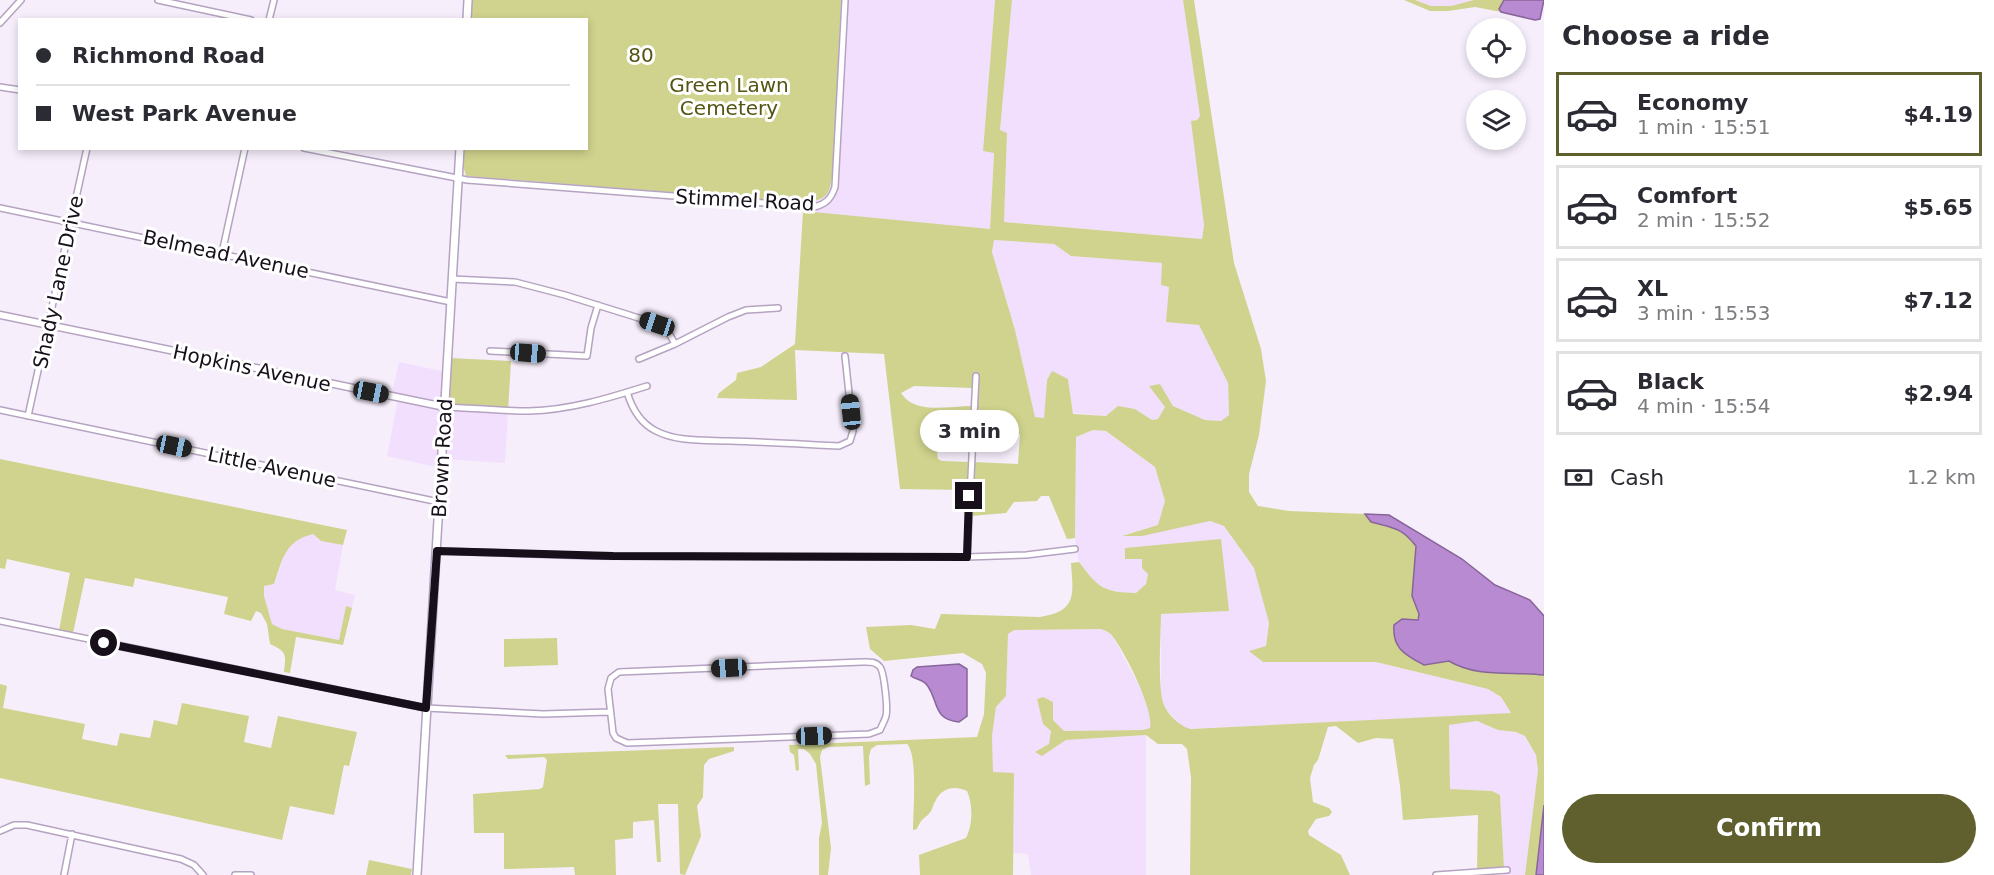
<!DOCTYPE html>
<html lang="en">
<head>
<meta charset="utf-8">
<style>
	body { margin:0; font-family:"DejaVu Sans",sans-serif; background:#f2f2f3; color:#2b2b33; height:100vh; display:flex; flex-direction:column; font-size:22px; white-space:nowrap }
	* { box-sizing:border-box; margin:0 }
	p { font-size:20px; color:#7c7c81 }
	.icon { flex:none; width:33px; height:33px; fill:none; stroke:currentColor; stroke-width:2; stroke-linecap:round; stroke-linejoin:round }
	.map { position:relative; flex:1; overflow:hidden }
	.details { display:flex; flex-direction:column; background:#fff; width:450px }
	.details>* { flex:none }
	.top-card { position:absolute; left:18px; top:18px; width:570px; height:132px; border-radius:0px; box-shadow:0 3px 9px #0003; display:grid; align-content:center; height:132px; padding:0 18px; background:#fff }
	.controls { position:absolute; left:1466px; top:18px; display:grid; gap:12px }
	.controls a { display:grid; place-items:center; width:60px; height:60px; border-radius:50%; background:#fff; box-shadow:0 3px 9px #0003; font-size:30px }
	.end { position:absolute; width:27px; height:27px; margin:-14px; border:8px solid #17101b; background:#fff; box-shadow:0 0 0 3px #fff }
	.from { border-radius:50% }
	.bubble { position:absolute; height:42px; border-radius:21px; background:#fff; box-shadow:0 3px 9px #0003; font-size:20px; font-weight:700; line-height:42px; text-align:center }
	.car { position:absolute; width:18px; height:36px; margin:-18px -9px; border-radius:8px; box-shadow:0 0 4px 2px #0007; background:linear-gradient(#222 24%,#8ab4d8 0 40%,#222 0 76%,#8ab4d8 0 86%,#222 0) }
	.top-card b { display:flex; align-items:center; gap:21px; height:57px; font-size:22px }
	.top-card b+b { border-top:2px solid #e1e1e2 }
	.top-card i { width:15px; height:15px; background:#2b2b33 }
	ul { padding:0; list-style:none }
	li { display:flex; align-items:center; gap:18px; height:84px; margin:0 12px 9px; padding:0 6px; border:3px solid #e1e1e2; border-radius:0px }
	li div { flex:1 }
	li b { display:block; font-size:22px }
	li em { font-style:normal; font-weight:700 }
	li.selected { border-color:#5f602e }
	li>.icon { width:54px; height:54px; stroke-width:1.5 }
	h2 { padding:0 18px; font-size:27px; line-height:72px }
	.pay { display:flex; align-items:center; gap:15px; height:66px; padding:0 18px; font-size:22px }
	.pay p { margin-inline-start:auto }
	.cta { display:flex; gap:12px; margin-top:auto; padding:12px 18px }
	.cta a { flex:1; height:69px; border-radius:36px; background:#5f602e; color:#fff; font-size:24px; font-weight:700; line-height:69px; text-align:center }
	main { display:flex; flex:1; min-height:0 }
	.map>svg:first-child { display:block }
	.built { fill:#f2dffe }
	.green { fill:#d0d38d; fill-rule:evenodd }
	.water { fill:#b88ad1; stroke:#88659a; stroke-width:1.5 }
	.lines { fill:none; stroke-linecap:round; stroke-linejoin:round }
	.minor-casing { stroke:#b5a3c1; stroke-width:8 }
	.tertiary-casing { stroke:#b5a3c1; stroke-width:9 }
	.secondary-casing { stroke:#b5a3c1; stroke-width:10 }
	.minor { stroke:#fff; stroke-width:5 }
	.tertiary { stroke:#fff; stroke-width:6 }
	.secondary { stroke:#fff; stroke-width:7 }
	.route { stroke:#17101b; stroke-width:8 }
	.labels { text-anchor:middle; stroke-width:6; stroke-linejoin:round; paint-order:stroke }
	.park-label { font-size:20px; fill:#545513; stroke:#fff }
	.street-label { font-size:20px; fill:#17101b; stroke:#fff }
</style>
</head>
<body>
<main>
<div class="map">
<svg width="1544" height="875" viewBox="0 0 1544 875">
	<rect width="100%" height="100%" fill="#f6eefb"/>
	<path class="built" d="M841,0H995L983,150L994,152L990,229L810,213L811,202L818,201L829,192L831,184Z
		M1012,0H1183L1200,116L1197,120L1192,121L1204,225L1202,239L1004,222L1007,133L1000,131Z
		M1415,0H1474L1451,6H1431Z
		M994,240L1054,244L1071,256L1162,263L1169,287L1199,325L1228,383L1229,415L1221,421L1205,420L1173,406L1160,384L1165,407L1158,419L1152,420L1135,409L1106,416L1073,413L1068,379L1047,380L1044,418L1035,417L1015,330L992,252Z
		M452,358L511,361L505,463L442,459L441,468L387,456L398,399L391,398L399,362L451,373Z
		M1093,430L1106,431L1155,467L1165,501L1159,525L1125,535H1142L1210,521L1224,526L1254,568L1269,623L1266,646L1250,651L1263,662H1376L1488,689L1501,697L1511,714L1191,729L1183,728L1164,707L1161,693V614L1228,611L1142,559L1148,574L1146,584L1136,593H1123L1099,587L1079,562L1075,538L1076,437Z
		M313,534L321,541L343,545L335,590L355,595L352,608L346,607L339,640L282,629L272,624L264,596V586L274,584L288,546L300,537Z
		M1102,629L1112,635L1144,695L1152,722L1150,729L1143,730L1063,731L1053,720V702L1037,699L1043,724L1051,731L1049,744L1042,756L1066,740L1146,735V875H1031L1028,854L1013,853L1014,773H993L992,736L996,707L1006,696L1008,634L1013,630Z
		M1477,721L1498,730L1516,732L1525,736L1536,755L1538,770L1525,875H1504L1500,795L1492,791L1450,789L1449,724Z"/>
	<path class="green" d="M471,0H841L833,170C830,193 829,200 804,203L466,176L463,165V149L586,148V20L470,19Z
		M995,0H1012L1000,130L1007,133L1004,222L1202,239L1204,225L1191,121L1197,120L1200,116L1183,0H1194L1234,263L1261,349L1266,381L1259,435L1249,474V492L1258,506L1289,511L1365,514L1371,522C1393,528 1401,527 1416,546L1412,596L1419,614L1417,620L1402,619L1424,665L1449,660L1460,667L1544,675V805L1536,875H1525L1538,770L1536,755L1525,736L1516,732L1498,730L1477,721L1449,725L1450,789L1492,791L1500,795L1504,868H1477L1478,815L1403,820L1400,786L1393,739L1376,738L1358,743L1336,726L1328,727L1318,760L1314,765L1310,778L1313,802L1329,808L1332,812L1329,816L1316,819L1308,831L1309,835L1341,855L1350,875H1190L1191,777L1187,749L1182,744H1158L1146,735L1066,740L1042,756L1035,752L1049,744L1051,731L1043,724L1037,699L1043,697L1053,702V720L1064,731L1143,730L1150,728C1154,710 1125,652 1113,637C1111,633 1106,631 1101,629L1014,630L1008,634L1006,696L996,707L992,736L993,772L1014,773L1013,875H920L919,855L966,838C973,825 973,804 967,791C954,785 941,788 935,802C933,804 933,808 931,811C925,820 923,815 917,829L913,830C913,813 918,754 907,744L877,745L871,749L869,756L870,784L865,786L863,746L828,747L822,750L820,757L831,848L828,875H819V838L822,823L816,764L810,754L804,749H798L799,770L796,771L794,755L790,752L789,745L977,737L984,714L986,673L982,664L963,653L884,661L870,649L866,627L911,625L935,629L941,614L1040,617C1078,611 1073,594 1071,563L1079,562C1099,588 1102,592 1136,593L1146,584L1148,574L1142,568V559H1125V548L1221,539L1229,611L1161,614C1161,635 1157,687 1164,705C1168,715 1181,727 1191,729L1511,713L1501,697L1488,689L1376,662H1263L1249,651L1266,646L1269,623L1254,568L1224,526L1210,521L1142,536H1122L1158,525L1165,501L1155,467L1106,431L1093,430L1076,437L1075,538L1067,539L1049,496H1041L1037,501L1014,502L1006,513L971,516L973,462L1018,464L1020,434L977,431L979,373H973V388L914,386L901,393C915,415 949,406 972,406L971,443L941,446L937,453L938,459L942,461L968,462L967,490L900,489L884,354L795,350L797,400L717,398L719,393L736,380L737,373L761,367L795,344L803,211L990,229L994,153L983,151ZM994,240L1054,244L1071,256L1162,263L1161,285L1169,287L1166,322L1199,325L1228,383L1229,415L1221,421L1205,420L1173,406L1160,384L1149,386L1165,407L1158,419L1152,420L1135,409L1118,406L1106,416L1073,414L1068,379L1052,371L1047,380L1044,418L1035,417L1015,330L992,252Z
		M1404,0H1415L1431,6H1451L1474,0H1504L1499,9L1501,12L1475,7L1448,11H1430Z
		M448,358L511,361L508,410L446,406Z
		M0,459L347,530L343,545L321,541L313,534C285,541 283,558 274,584L264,586V596L272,624L282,629L339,640L346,606L352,608L343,645L296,637L290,673L284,672C286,654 287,652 270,644L267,624L261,613L256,611L251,621L224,614L228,597L135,578L133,587L85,578L73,633L59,630L70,573L7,559L5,569L0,568Z
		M557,638L558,665L504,667V639Z
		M0,684L7,686L3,708L85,724L82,739L117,746L120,733L150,738L154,720L177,725L182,703L249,716L244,742L271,748L278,716L357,732L349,766L344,765L334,815L290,806L282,840L0,778Z
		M734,747V751L709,759L704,765L703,797L697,806L701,836L685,875L680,874L678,804H658L661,862H657L654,820L633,822V838L615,840L616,875H575L574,867L504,869V833H474L473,794L540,789L543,787L547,760L544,757L508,759L505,755Z
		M369,860L412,869L411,875H366Z"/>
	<path class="water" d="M1504,0H1544L1540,19L1535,20L1501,12L1499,9Z
		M1365,514L1389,515L1462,559L1495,585L1530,600L1544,616V675C1512,671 1477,678 1449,661L1424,665C1406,655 1392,649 1394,625L1402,619L1418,620L1419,614L1412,596L1416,546C1401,527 1393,528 1371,522Z
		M959,664L967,669V716L959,722C932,719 939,701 927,685C923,679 916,680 911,676L913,670L917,667Z
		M1544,805V875H1536Z"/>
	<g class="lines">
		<g class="minor-casing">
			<path id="minor" d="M158,0L251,20
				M269,20L274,0
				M0,23L21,0
				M0,87L20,90
				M304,148L467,180L814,207C826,204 831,199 835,187L845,0
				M0,208L451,302
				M222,253L245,148
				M452,279L515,282L565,295L658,324L670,335L675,344
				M490,351L587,356L591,328L598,305
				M639,359L675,344L728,317L746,310L778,308
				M627,392C632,409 640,423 656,431C677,442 706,440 729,441C765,442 802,444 839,446L850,441L853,431L845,356
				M445,407C473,408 501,411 529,411C570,410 609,398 647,386
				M0,410L439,502
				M28,416L87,148
				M437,551L593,556L967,557L1026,555L1075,549
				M967,557L976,376
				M0,621L426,708L543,714L609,712
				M862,662C869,662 875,661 880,667C884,672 888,708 886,716C885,720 882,725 880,730L869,734L627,743L616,738L613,733L608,689L611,678L619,672Z
				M0,831L14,825H27L181,859L194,865L203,875
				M64,875L72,834
				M235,875H251
				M1436,875L1507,870"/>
		</g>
		<g class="tertiary-casing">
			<path id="tertiary" d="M0,315L445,407"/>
		</g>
		<g class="secondary-casing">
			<path id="secondary" d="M467,20L468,0
				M417,875L460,148"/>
		</g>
		<use href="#minor" class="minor"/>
		<use href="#tertiary" class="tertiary"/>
		<use href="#secondary" class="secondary"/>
	</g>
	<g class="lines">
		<path class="route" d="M104,643L426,708L437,551L613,556L967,557L969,496"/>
	</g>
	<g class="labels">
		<g class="park-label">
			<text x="641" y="62">80</text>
			<text x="729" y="92">Green Lawn<tspan x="729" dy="23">Cemetery</tspan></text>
		</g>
		<g class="street-label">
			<text transform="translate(745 200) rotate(3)" y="7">Stimmel Road</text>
			<text transform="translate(226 254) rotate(12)" y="7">Belmead Avenue</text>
			<text transform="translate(58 282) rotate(-78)" y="7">Shady Lane Drive</text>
			<text transform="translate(252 368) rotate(12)" y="7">Hopkins Avenue</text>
			<text transform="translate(442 458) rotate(-87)" y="7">Brown Road</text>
			<text transform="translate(272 467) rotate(12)" y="7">Little Avenue</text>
		</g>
	</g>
</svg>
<div class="controls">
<a><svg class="icon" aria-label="locate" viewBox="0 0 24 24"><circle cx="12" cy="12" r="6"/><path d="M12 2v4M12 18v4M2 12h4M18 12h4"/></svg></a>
<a><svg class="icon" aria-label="layers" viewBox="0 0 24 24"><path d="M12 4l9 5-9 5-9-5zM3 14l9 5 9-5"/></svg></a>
</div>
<i class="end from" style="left:104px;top:643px"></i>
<i class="end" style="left:969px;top:496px"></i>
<div class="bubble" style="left:920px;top:410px;width:99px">3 min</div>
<i class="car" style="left:657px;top:324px;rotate:288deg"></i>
<i class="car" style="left:528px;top:353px;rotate:94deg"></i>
<i class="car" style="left:371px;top:392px;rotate:101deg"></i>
<i class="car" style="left:851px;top:412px;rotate:354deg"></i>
<i class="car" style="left:174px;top:446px;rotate:102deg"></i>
<i class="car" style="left:729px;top:668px;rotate:267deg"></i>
<i class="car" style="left:814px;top:736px;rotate:88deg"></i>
<div class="top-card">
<b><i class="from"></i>Richmond Road</b>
<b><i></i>West Park Avenue</b>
</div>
</div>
<section class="details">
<h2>Choose a ride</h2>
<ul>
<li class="selected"><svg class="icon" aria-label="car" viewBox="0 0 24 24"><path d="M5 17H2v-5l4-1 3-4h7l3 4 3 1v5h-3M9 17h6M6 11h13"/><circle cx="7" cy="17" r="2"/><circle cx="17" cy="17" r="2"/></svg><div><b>Economy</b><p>1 min · 15:51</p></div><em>$4.19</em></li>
<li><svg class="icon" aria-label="car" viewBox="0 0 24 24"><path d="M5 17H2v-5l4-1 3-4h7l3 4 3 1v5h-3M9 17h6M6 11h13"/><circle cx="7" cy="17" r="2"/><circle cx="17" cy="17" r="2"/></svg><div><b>Comfort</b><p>2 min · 15:52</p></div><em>$5.65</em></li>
<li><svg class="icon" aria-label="car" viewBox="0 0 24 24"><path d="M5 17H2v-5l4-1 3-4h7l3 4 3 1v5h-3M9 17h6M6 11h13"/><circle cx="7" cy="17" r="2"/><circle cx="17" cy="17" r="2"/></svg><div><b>XL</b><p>3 min · 15:53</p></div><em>$7.12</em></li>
<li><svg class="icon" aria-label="car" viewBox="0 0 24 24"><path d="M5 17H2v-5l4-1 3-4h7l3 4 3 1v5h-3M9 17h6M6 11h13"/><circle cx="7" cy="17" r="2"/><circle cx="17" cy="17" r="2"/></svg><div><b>Black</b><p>4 min · 15:54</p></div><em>$2.94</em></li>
</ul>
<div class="pay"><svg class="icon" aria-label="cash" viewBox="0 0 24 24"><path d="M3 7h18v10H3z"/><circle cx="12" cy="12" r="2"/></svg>Cash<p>1.2 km</p></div>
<div class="cta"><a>Confirm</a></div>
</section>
</main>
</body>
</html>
